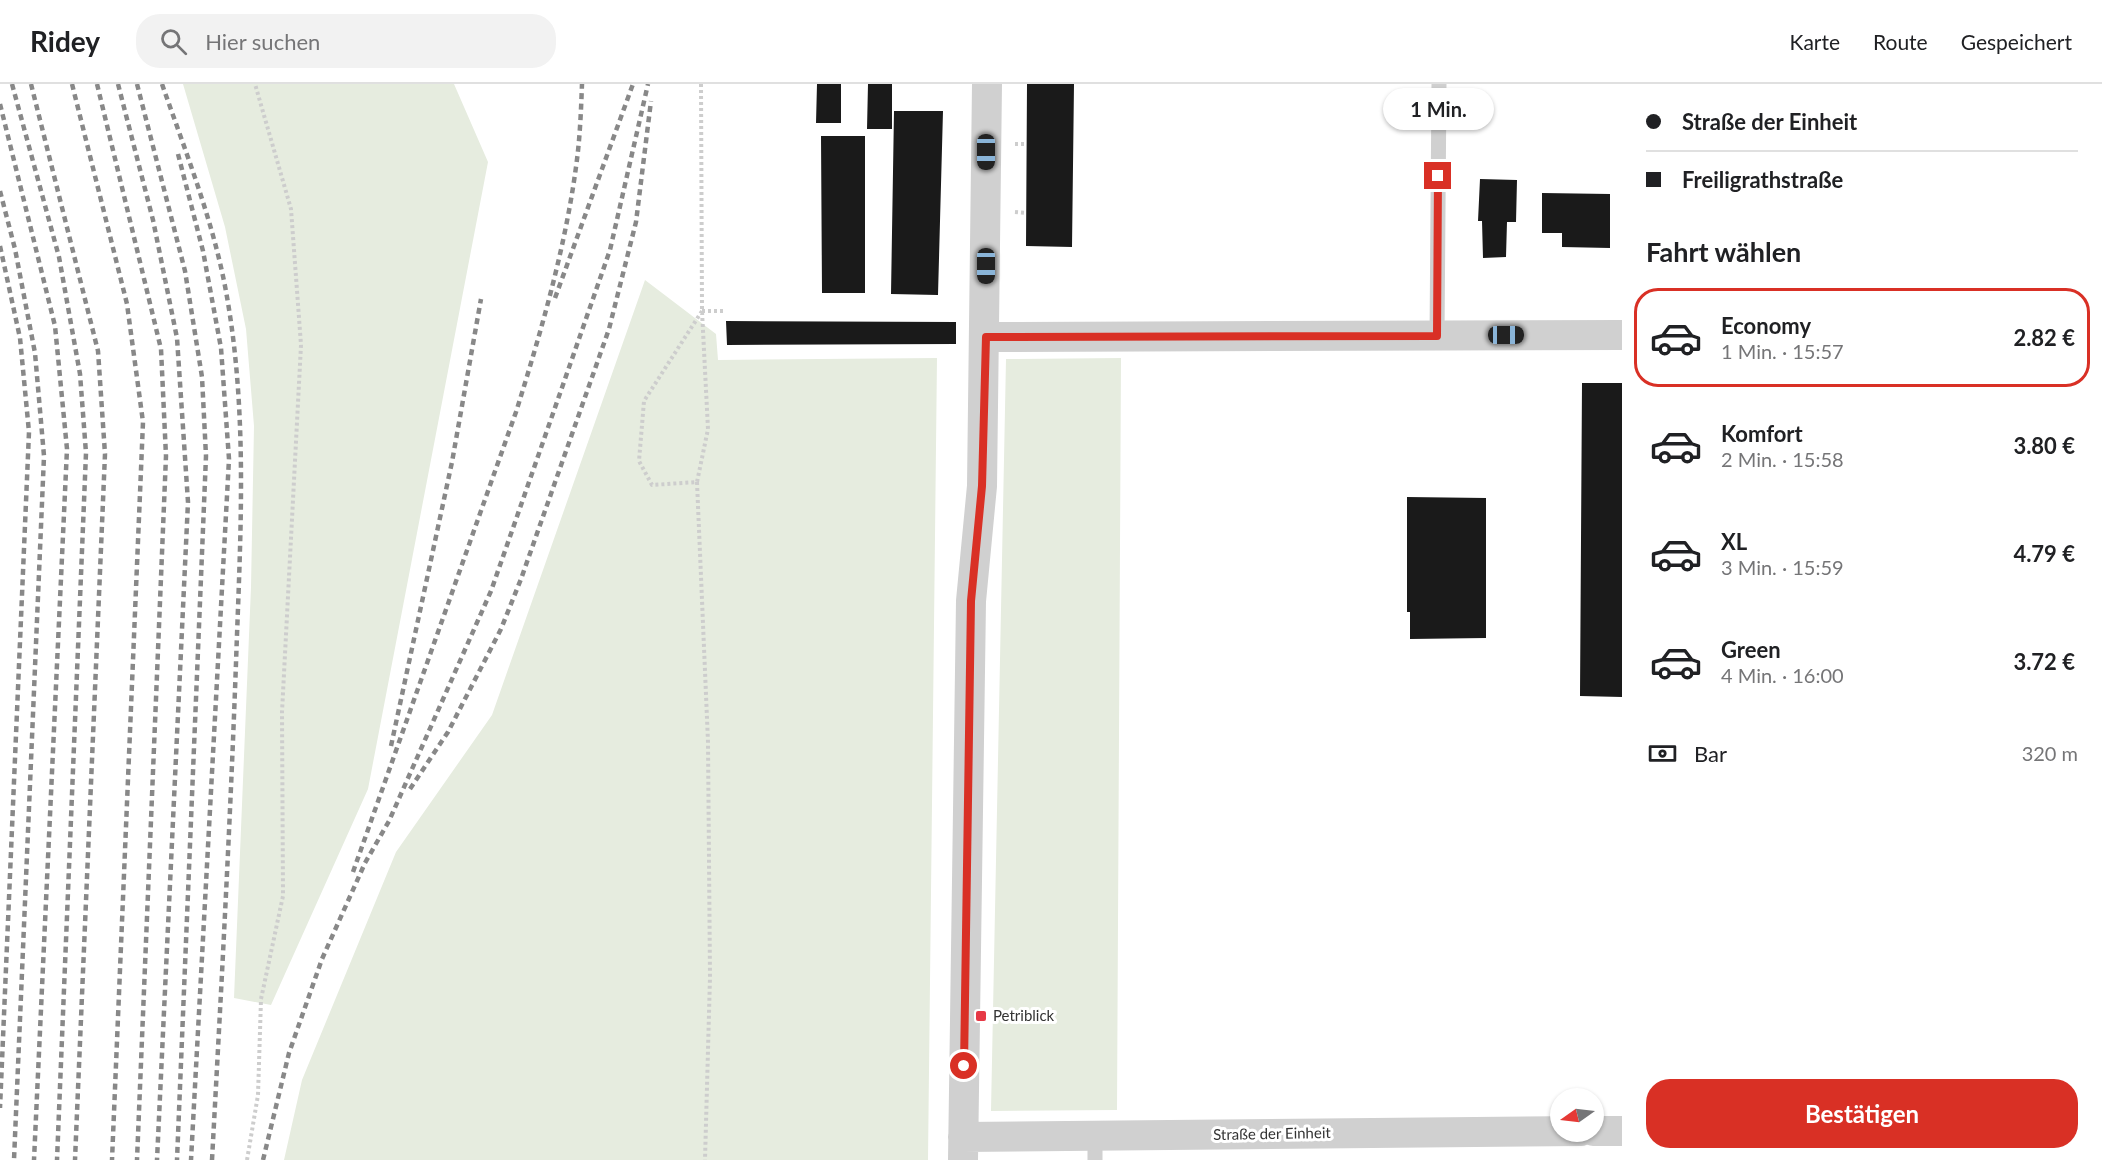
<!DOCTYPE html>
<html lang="de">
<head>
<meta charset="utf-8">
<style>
	body { margin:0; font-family:Lato,sans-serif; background:#f2f2f2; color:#202124; height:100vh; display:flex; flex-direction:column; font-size:22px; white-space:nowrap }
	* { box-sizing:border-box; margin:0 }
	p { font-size:20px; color:#757577 }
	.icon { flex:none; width:33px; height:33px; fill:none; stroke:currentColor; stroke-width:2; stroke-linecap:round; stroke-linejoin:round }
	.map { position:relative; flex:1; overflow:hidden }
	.details { display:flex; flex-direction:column; background:#fff; width:480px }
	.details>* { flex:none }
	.guide { display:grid; align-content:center; height:132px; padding:0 24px; background:#fff }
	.needle { width:39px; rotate:256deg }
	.buttons { position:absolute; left:1550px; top:1004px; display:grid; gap:12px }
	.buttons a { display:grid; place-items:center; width:54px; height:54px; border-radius:50%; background:#fff; box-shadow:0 2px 4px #0004; font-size:30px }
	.end { position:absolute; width:27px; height:27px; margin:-14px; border:8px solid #d93025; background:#fff; box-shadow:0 0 0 3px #fff }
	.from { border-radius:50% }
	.bubble { position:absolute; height:42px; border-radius:21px; background:#fff; box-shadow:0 2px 4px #0004; font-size:20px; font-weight:700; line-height:42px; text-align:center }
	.car { position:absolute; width:18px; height:36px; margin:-18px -9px; border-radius:8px; box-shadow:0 0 4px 2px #0007; background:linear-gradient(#222 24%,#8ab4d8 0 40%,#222 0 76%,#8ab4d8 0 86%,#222 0) }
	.guide b { display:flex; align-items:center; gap:21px; height:57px; font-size:22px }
	.guide b+b { border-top:2px solid #e0e0e0 }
	.guide i { width:15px; height:15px; background:#202124 }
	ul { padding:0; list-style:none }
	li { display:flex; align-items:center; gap:18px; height:99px; margin:0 12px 9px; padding:0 12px; border:3px solid transparent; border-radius:24px }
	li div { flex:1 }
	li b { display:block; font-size:22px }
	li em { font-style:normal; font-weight:700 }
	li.selected { border-color:#d93025 }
	li>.icon { width:54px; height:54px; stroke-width:1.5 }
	h2 { padding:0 24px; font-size:27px; line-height:72px }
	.pay { display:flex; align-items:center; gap:15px; height:66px; padding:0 24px; font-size:22px }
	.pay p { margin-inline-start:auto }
	.primary-button { display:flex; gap:12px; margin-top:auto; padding:12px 24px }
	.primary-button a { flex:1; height:69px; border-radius:24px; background:#d93025; color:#fff; font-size:24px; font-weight:700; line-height:69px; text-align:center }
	header { display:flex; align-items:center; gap:36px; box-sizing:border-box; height:84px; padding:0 30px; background:#fff; border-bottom:2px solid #e0e0e0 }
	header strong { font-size:28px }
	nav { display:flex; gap:33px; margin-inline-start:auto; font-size:21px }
	.search { width:420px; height:54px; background:#f2f2f2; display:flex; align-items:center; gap:15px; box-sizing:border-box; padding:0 21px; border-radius:24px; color:#757577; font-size:22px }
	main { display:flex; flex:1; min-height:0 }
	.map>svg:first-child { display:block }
	.green { fill:#e6ecdf }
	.building { fill:#1a1a1a }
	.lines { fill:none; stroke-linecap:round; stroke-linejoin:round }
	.path { stroke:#cdcdcd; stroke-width:4; stroke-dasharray:3 3; stroke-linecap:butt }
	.lane { stroke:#d0d0d0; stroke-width:15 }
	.street { stroke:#d0d0d0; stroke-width:30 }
	.rail { stroke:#888; stroke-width:4.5; stroke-dasharray:6 4.5; stroke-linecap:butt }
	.route { stroke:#d93025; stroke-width:8 }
	.poi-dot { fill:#e63946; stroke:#fff; stroke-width:2 }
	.labels { text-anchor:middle; stroke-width:6; stroke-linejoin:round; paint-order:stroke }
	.poi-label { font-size:15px; fill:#333; stroke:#fff; text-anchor:start }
	.street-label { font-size:15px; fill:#333; stroke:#fff }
</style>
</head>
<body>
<header>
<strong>Ridey</strong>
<div class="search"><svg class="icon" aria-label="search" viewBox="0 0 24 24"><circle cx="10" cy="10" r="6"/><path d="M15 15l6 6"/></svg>Hier suchen</div>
<nav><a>Karte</a><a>Route</a><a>Gespeichert</a></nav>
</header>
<main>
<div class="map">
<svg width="1622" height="1076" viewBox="0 0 1622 1076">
	<rect width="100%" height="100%" fill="#fff"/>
	<path class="green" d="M183,0H454L488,78L368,705L271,921L234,914L251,503L254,342L246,245L225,143Z
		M645,196L716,250L718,276L937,274L928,1076H284L302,996L396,768L492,631Z
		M1121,274L1117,1026L991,1027L1006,275Z"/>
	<path class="building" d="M817,0H841V39H816Z
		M868,0H892V45H867Z
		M1027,0H1074L1072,163L1026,162Z
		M894,27H943L938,211L891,210Z
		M821,52H865V209H822Z
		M1480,95L1517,96L1516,138H1507L1506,173L1483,174L1482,137H1478Z
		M1542,109L1610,110V164L1562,163V149H1542Z
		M726,237L956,238V260L727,261Z
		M1582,299H1622V613L1580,612Z
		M1407,413L1486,414V554L1410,555V528H1407Z"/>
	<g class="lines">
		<path class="path" d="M701,0L702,227L708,345L697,398L652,401L639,377L644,317L702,227
			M1015,60H1026
			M1015,128L1026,129
			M702,227H723
			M697,398L708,658L710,893L705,1076
			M247,1076L258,1011L261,915L283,812L282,628L301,261L291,125L255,0"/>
		<path class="lane" d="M1437,252L1439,0
			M1095,1052V1076"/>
		<path class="street" d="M986,253L1622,251
			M1593,1047H1622
			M963,1053L1581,1047
			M963,1076L971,517L982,402L987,0"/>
		<path class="rail" d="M12,0L59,173L80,290L86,369L57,1076
			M31,0L98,267L105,370L75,1076
			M72,0L127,220L143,338L112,1076
			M97,0L161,265L166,372L137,1076
			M118,0L153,136L177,254L188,418L157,1076
			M137,0L185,187L202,293L206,372L177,1076
			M162,0C187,72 216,144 228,219C248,338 240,460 236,579C230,745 221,910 212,1076
			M0,20L55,242L67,365L34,1076
			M178,70L203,167L221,264L229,375L191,1076
			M0,107L15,165L35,269L44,372L14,1076
			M0,162L20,254L29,348L0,1024
			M555,214L633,0
			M391,662L452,378L481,215
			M410,705L448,648L501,545L521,495L609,245L636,138L651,17
			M353,788L516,328C541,248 565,165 576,83C580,55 581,27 582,0
			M263,1076L289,969L322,875L365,779L389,737L491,507L610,166L648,0"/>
	</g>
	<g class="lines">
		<path class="route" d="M964,982L971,517L982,402L986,253L1437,252L1438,92"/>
	</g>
	<rect class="poi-dot" x="975" y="926" width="12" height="12" rx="3"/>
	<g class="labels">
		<g class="poi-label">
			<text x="993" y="937">Petriblick</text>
		</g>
		<g class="street-label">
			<text transform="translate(1272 1050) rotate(-1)" y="5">Straße der Einheit</text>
		</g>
	</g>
</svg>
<div class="buttons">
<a><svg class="needle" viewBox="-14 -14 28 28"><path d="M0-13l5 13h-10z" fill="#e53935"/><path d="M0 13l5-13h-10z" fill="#757577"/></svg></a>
</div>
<i class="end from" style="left:964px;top:982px"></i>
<i class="end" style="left:1438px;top:92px"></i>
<div class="bubble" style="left:1383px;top:4px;width:111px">1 Min.</div>
<i class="car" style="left:986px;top:68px;rotate:180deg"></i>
<i class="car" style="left:986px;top:182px;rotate:180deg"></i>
<i class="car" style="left:1506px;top:251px;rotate:90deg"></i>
</div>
<section class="details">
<div class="guide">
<b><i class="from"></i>Straße der Einheit</b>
<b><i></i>Freiligrathstraße</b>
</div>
<h2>Fahrt wählen</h2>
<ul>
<li class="selected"><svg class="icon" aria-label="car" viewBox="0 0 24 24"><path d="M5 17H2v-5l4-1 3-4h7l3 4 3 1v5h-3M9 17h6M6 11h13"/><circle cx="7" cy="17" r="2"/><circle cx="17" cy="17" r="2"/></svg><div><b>Economy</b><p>1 Min. · 15:57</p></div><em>2.82 €</em></li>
<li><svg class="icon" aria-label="car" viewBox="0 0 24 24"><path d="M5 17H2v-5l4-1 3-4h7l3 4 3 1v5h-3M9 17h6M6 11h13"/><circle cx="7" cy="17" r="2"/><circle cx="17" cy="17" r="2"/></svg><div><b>Komfort</b><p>2 Min. · 15:58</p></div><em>3.80 €</em></li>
<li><svg class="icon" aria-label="car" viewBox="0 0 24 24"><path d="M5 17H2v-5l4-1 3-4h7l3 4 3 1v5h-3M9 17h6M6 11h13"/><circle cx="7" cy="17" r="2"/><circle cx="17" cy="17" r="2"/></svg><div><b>XL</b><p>3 Min. · 15:59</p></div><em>4.79 €</em></li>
<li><svg class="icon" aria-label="car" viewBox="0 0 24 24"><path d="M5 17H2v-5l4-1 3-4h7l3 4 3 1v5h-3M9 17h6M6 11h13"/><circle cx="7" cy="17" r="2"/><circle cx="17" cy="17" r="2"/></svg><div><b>Green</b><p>4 Min. · 16:00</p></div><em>3.72 €</em></li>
</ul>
<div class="pay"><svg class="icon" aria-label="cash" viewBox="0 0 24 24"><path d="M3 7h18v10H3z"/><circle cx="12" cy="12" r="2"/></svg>Bar<p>320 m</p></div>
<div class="primary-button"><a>Bestätigen</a></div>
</section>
</main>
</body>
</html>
